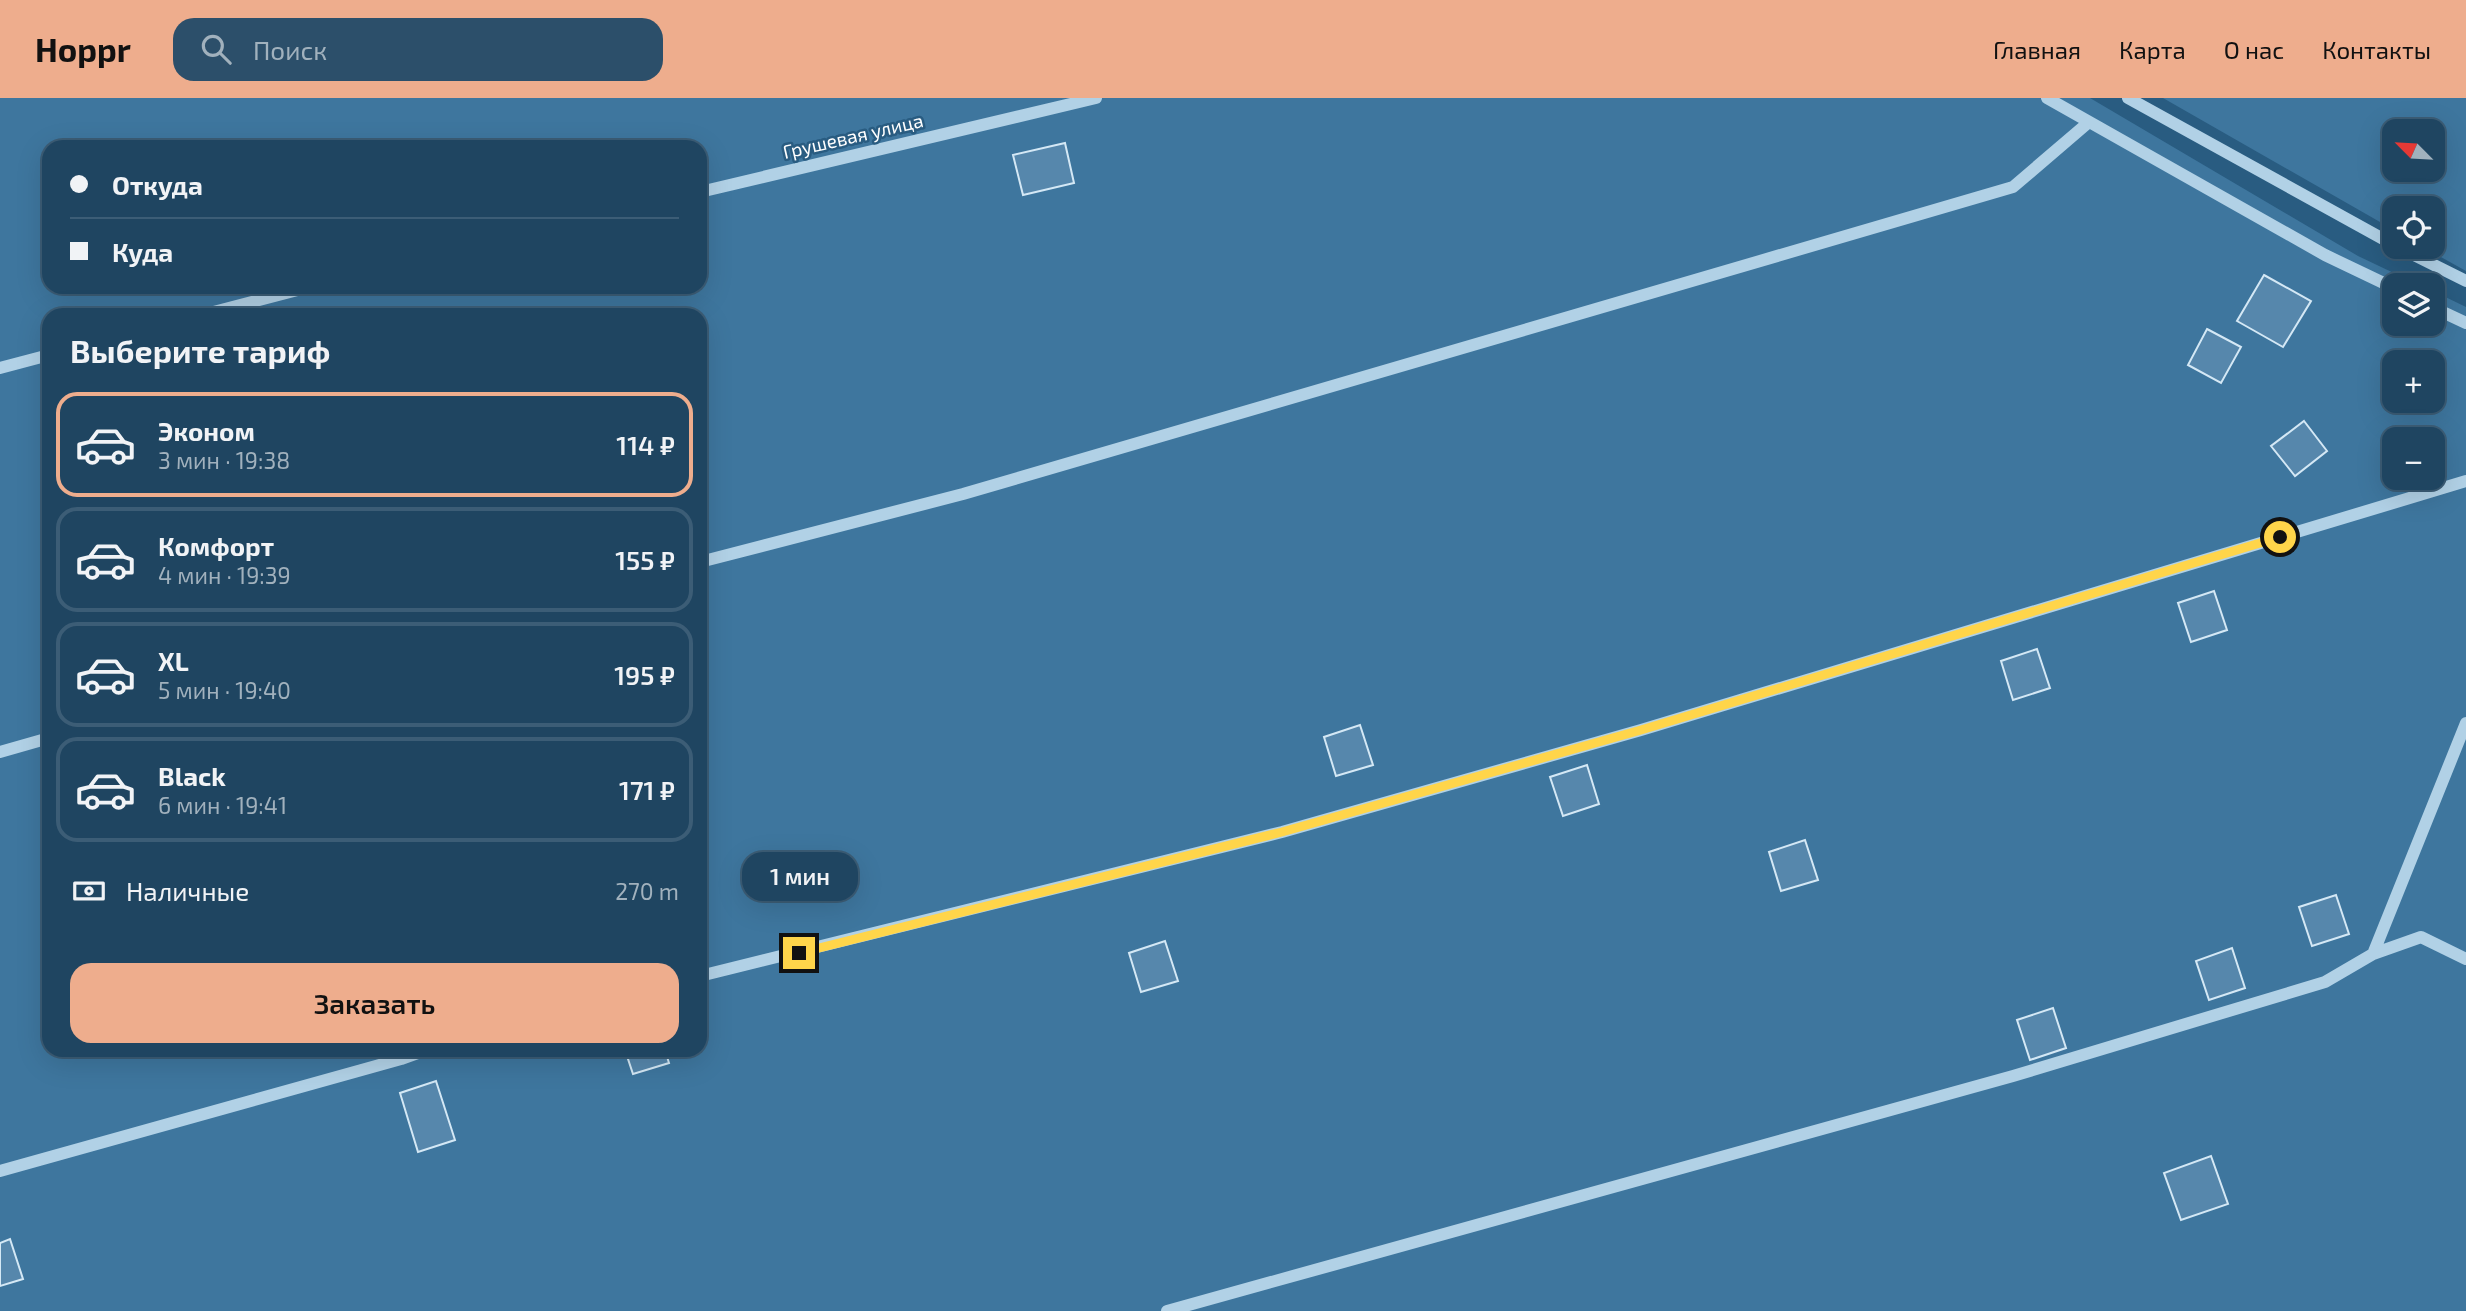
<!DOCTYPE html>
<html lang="ru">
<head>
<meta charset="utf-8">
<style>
	body { margin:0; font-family:"Exo 2",sans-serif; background:#2c4f6a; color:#f1f3f6; height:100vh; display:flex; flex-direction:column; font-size:26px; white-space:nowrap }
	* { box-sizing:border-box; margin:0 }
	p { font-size:23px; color:#a1b1bd }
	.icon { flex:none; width:38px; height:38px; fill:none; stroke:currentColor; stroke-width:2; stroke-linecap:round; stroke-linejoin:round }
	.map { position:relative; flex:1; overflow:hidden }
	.side { position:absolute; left:42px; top:210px; width:665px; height:749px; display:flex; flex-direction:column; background:#1f4561; border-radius:21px; box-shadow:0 7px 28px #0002,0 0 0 2px #3c5d76 }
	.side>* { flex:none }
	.top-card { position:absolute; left:42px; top:42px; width:665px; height:154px; border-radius:21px; box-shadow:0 7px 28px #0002,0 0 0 2px #3c5d76; display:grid; align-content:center; height:154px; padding:0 28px; background:#1f4561 }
	.needle { width:46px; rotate:294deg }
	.controls { position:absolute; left:2382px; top:21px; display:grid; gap:14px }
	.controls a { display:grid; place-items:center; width:63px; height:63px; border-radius:14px; background:#1f4561; box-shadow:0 7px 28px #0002,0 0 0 2px #3c5d76; font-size:35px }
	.end { position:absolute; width:32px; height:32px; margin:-16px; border:9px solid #ffd54a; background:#111; box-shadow:0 0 0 4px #111 }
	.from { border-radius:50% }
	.bubble { position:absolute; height:49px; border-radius:21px; background:#1f4561; box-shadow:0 7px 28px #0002,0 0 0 2px #3c5d76; font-size:23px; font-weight:600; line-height:49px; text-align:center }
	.top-card b { display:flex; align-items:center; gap:24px; height:66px; font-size:26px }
	.top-card b+b { border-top:2px solid #3c5d76 }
	.top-card i { width:18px; height:18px; background:#f1f3f6 }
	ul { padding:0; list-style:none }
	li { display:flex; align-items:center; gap:21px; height:105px; margin:0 14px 10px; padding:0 14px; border:4px solid #3c5d76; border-radius:21px }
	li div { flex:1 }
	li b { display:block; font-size:26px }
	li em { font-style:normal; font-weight:600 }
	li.selected { border-color:#eead8d }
	li>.icon { width:63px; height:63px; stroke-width:1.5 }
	h2 { padding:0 28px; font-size:32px; line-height:84px }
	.pay { display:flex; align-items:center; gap:18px; height:77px; padding:0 28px; font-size:26px }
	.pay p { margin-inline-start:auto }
	.primary-button { display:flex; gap:14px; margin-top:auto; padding:14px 28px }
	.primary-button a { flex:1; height:80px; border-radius:21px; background:#eead8d; color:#111; font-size:28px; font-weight:600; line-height:80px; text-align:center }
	header { display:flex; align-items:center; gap:42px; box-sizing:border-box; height:98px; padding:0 35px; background:#eead8d; color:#111 }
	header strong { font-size:33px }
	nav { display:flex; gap:38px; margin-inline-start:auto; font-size:24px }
	.search { width:490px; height:63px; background:#2c4f6a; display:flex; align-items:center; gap:18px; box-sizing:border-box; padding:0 24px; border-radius:21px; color:#a1b1bd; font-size:26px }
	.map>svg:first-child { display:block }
	.green { fill:#3e769e; fill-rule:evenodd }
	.building { fill:#5687ac; stroke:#d4e8f5; stroke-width:2 }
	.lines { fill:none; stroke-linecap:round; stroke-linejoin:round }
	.minor { stroke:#b1d1e6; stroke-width:12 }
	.route { stroke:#ffd54a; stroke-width:9 }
	.labels { text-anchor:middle; stroke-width:5; stroke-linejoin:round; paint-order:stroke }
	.street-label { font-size:19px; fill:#fff; stroke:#295c81 }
</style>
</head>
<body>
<header>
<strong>Hoppr</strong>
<div class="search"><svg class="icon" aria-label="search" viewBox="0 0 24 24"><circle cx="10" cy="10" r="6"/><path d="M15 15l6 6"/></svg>Поиск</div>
<nav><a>Главная</a><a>Карта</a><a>О нас</a><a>Контакты</a></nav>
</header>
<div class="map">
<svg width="2466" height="1213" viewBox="0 0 2466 1213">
	<rect width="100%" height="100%" fill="#295c81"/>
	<path class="green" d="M0,0H2090L2358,158L2419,187H2394V226H2432L2433,193L2466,209V1213H0ZM49,49H700V189H49ZM49,217H700V952H49ZM2394,264H2432V303H2394ZM2394,341H2432V380H2394Z
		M2163,0H2466V173L2423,149H2432V110H2394V132ZM2394,33H2432V72H2394Z"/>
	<path class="building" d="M1065,45L1074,85L1023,97L1013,57Z
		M2264,177L2311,203L2283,249L2237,223Z
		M2207,231L2241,249L2221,285L2188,267Z
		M2304,323L2327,353L2295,378L2271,348Z
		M2214,493L2227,532L2191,544L2178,505Z
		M2037,551L2050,590L2013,602L2001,563Z
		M1360,627L1373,667L1336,678L1324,639Z
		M1587,667L1599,706L1563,718L1550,679Z
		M1805,742L1818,782L1781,793L1769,754Z
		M2336,797L2349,836L2312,848L2299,809Z
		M1165,843L1178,883L1141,894L1129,855Z
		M2232,850L2245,890L2209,902L2196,863Z
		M2053,910L2066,950L2030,962L2017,922Z
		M625,952H665L669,965L633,976Z
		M436,983L455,1042L418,1054L400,995Z
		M2211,1058L2228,1106L2181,1122L2164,1075Z
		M10,1141L23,1181L0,1188V1145Z"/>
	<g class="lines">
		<path class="minor" d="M2047,0L2325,157L2394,190
			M2128,0L2394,147
			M700,94L1096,0
			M2398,149L2466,183
			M2432,209L2466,225
			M202,217L309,189
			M0,270L49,257
			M700,464L963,396L2013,89L2089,24
			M0,654L49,640
			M2373,856L2466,625
			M700,878L1282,734L1641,632L2466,383
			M0,1073L401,961L426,952
			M1167,1213L2013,978L2325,884L2373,856L2421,839L2466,861"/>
	</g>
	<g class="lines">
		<path class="route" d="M799,855L1282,734L1641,632L2280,439"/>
	</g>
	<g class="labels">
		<g class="street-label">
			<text transform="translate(853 38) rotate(-13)" y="7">Грушевая улица</text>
		</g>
	</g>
</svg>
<div class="controls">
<a><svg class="needle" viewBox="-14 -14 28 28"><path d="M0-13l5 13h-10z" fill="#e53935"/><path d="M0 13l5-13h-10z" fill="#a1b1bd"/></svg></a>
<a><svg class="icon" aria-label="locate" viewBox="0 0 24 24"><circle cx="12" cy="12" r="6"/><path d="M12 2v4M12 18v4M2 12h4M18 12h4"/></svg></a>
<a><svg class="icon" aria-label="layers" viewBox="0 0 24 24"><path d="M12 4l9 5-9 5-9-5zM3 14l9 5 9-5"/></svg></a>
<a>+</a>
<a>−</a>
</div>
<i class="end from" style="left:2280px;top:439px"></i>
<i class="end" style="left:799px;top:855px"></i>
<div class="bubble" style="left:742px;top:754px;width:116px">1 мин</div>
<div class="top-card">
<b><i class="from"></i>Откуда</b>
<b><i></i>Куда</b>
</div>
<section class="side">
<h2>Выберите тариф</h2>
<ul>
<li class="selected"><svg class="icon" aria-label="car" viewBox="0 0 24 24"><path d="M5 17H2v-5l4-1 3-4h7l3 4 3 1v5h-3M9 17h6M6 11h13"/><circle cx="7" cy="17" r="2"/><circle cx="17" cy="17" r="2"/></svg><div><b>Эконом</b><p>3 мин · 19:38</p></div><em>114 ₽</em></li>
<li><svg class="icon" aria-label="car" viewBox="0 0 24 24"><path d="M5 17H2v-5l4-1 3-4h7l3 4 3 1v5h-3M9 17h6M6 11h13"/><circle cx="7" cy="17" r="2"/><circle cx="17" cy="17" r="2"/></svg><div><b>Комфорт</b><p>4 мин · 19:39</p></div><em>155 ₽</em></li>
<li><svg class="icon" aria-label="car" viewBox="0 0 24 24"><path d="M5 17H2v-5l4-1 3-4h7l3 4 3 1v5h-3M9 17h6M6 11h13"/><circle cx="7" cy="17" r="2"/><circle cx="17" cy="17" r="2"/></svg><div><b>XL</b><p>5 мин · 19:40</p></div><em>195 ₽</em></li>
<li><svg class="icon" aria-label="car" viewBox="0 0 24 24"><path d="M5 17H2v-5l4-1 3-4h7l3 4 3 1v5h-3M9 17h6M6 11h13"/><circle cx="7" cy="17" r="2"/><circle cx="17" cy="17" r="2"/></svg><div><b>Black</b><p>6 мин · 19:41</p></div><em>171 ₽</em></li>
</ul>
<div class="pay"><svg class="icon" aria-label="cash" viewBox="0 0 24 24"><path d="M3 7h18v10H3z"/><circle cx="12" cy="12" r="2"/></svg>Наличные<p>270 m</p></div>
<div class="primary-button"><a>Заказать</a></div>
</section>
</div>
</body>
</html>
